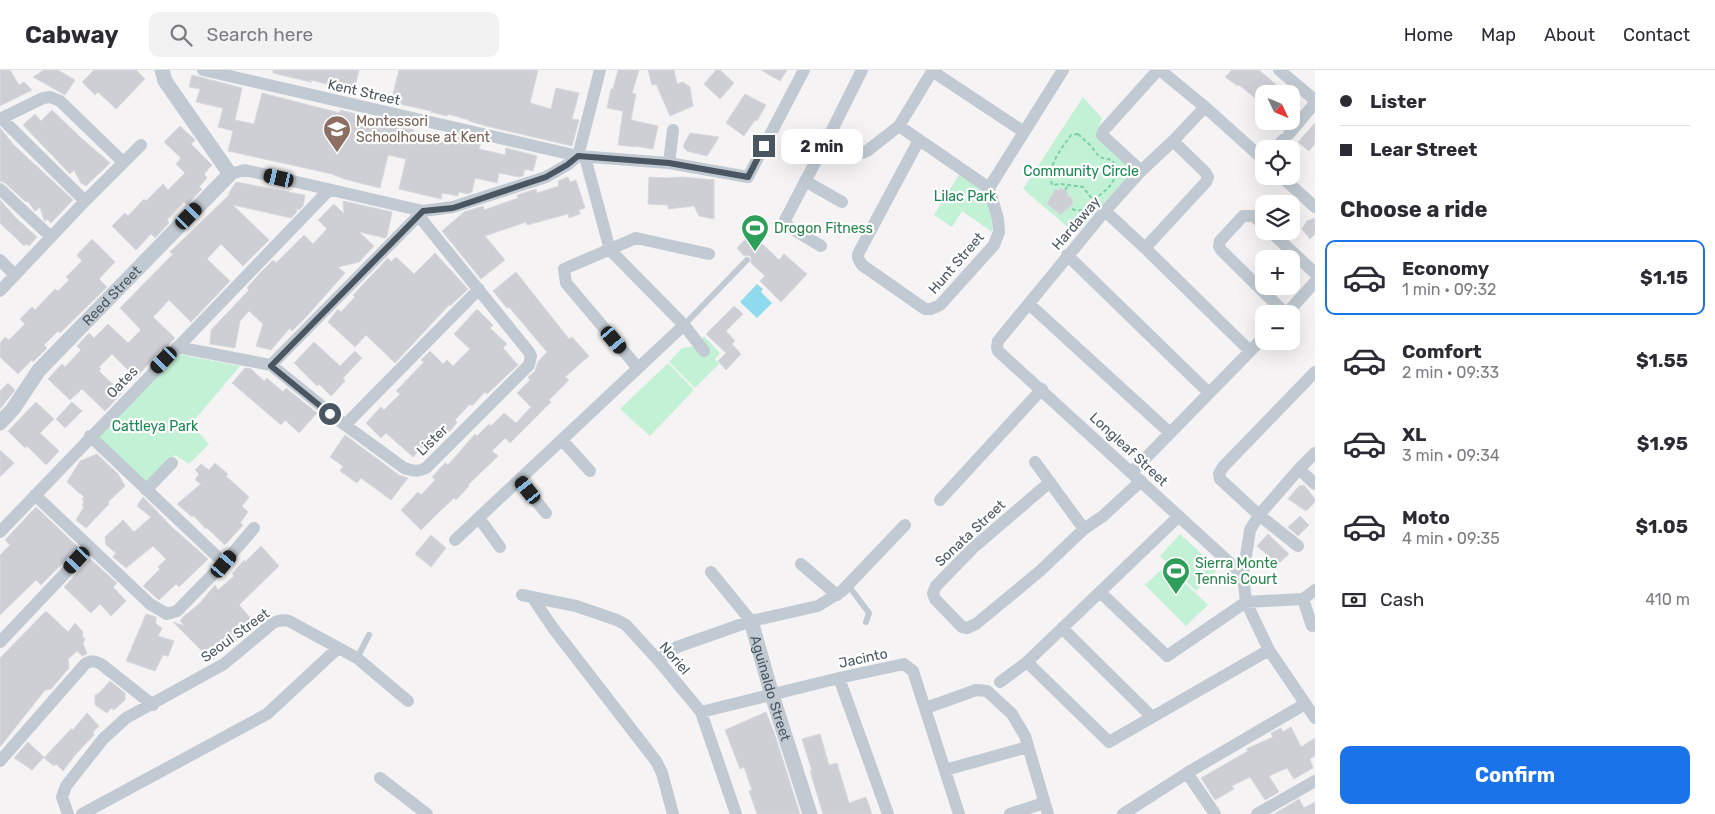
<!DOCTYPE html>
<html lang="en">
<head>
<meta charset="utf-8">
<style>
	body { margin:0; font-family:Rubik,sans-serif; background:#f2f2f3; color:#2b2b33; height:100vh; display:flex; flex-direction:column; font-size:19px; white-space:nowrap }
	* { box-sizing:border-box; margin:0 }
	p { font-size:16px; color:#7c7c81 }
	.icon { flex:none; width:28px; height:28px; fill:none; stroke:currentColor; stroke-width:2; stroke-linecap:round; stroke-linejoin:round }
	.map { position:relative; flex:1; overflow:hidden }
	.details { display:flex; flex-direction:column; background:#fff; width:400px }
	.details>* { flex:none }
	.hud { display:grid; align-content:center; height:110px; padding:0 25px; background:#fff }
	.needle { width:32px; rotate:134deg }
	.tools { position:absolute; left:1255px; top:15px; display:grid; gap:10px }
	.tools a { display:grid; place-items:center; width:45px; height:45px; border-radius:10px; background:#fff; box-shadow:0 5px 20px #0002; font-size:25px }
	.end { position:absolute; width:22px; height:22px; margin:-11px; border:6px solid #4a5661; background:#fff; box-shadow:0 0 0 2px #fff }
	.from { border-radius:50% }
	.bubble { position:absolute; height:35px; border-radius:10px; background:#fff; box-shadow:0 5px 20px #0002; font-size:16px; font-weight:700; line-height:35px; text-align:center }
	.car { position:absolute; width:15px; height:30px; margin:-15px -8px; border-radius:6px; box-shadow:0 0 4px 1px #0007; background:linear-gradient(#222 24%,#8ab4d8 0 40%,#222 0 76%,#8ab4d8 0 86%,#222 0) }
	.hud b { display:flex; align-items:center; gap:18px; height:48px; font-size:19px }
	.hud b+b { border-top:1px solid #e1e1e2 }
	.hud i { width:12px; height:12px; background:#2b2b33 }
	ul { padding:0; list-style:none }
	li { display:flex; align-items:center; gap:15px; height:75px; margin:0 10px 8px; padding:0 15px; border:2px solid transparent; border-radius:10px }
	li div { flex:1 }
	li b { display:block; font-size:19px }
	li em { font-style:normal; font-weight:700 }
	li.on { border-color:#1a73e8 }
	li>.icon { width:45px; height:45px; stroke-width:1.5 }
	h2 { padding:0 25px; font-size:22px; line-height:60px }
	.pay { display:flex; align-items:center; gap:12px; height:55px; padding:0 25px; font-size:19px }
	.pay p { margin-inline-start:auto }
	.primary-button { display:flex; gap:10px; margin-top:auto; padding:10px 25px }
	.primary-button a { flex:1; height:58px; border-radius:10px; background:#1a73e8; color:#fff; font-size:20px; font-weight:700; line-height:58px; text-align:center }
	header { display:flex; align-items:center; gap:30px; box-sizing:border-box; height:70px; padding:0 25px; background:#fff; border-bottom:1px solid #e1e1e2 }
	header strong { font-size:24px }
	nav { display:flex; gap:28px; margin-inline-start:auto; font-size:18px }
	.search { width:350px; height:45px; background:#f2f2f3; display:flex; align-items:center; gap:12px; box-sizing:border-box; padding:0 18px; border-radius:10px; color:#7c7c81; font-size:19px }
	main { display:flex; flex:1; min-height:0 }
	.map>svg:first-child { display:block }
	.green { fill:#c3f1d5 }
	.water { fill:#90daee }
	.building { fill:#cdcfd5; stroke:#d7d9de }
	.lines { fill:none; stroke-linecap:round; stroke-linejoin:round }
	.path { stroke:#7ad0a6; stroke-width:2; stroke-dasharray:4 2.5; stroke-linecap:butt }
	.service { stroke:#c1cad2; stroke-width:6 }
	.minor { stroke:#c1cad2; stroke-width:12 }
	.tertiary { stroke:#c1cad2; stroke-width:15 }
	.route { stroke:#4a5661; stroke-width:6 }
	.labels { text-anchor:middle; stroke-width:4.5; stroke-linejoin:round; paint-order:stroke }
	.street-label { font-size:14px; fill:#4a5661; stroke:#fff }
	.education-label { font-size:14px; fill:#785e54; stroke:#fff; text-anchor:start }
	.park-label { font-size:14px; fill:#17864f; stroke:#fff }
	.leisure-label { font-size:14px; fill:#27864d; stroke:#fff; text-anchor:start }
</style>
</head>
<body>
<header>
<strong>Cabway</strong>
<div class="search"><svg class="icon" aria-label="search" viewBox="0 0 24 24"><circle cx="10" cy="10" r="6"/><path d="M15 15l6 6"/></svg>Search here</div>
<nav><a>Home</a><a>Map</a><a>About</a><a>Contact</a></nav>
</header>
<main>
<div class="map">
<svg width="1315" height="744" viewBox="0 0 1315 744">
	<rect width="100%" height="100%" fill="#f5f3f3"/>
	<path class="green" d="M1083,27L1102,48L1097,63L1135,99L1076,164L1023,119Z
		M960,103L985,121L993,150L992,162L962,141L952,157L934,145Z
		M704,266L720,283L715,289L719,294L695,318L669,292L682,278L696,276Z
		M177,284L240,296L191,354L209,374L189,394L175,385L146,415L95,367Z
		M668,293L694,320L650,366L620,339Z
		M1180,464L1218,499L1196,521L1160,486Z
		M1166,495L1208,535L1186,556L1145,515Z"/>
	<path class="water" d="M757,214L763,219L761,222L772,233L757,248L740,232Z"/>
	<path class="building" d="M0,0H10L19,15L24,12L32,20L0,36Z
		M44,0H58L75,10L65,25L33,7Z
		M94,0H136L145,9L116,39L98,22L95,25L82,12Z
		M273,0H359L354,21L311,10V12L273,3Z
		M399,0H538L530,33L551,39L556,18L579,23L572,49L579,50L572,76L486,56L469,51V50L448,44L447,46L431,42V41L391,32Z
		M618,0H639L632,23L636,24L631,50L658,56L653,79L635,76V77L618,75L623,41L607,38L611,19H613Z
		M648,0H674L677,14L683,12L690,17L693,36L670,46L656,14L652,15Z
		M716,0H720L734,13L720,29L704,14Z
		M761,0H787L780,11Z
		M1232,0H1259L1287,24H1264V35L1239,15L1238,16L1225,7Z
		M192,5L242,18L235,50L254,54L262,23L340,43V40L356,44L355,46L394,54V55L414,60L413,63L436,68V66L457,71L458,67L481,72L479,79L505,85L506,78L537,86L533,101L525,99L523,106L519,107L499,103L497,113L475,108L472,122L468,124L459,122L458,126L442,123L441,129L399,119L406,89L388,85L380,118L344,109L332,104L228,81L233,61L218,57L223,38L196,32L200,19L189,17Z
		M745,24L766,35L757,51L755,50L744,66L726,53Z
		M52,40L80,67L110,93L86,116L81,113L74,100L70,104L23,55L35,44L41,51Z
		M1315,53V74L1309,81L1298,72Z
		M180,56L195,70L191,74L212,95L204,104L207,108L199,117L202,119L187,135L184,132L167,150L169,153L155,168L151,164L136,180L112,156L125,143L128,146L144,129L146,131L163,114L168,120L185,103L176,94L181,88L164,72Z
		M0,58L14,75L73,130L51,153L47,149L46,151L44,150L40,137L35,141L28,131L26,132L5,113L0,111Z
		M690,63L719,67L707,86L687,81L683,76Z
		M568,107L570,112L576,110L585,138L579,140L580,144L569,148L568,144L527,155L526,152L485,166L505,190L481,209L442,161L464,142L483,136L484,140L518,128L517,125L536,119L537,123L559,116L558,111Z
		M649,107L666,108L683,107L714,110V149L699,146L694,136L668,139V135L648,134Z
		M236,112L305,125L303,136L299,140L297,139L296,143L291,148L233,135L269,170L243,196L221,174L207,189L230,211L191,252L169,230L153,247L175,268L163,281L161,279L136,308L112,284L99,297L101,299L99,301L122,323L105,341L82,319L70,330L48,309L62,294L65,297L81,280L77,276L89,263L94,268L108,254L128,273L141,260L120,238L173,184L170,182L229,125V123Z
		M1060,118L1068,122L1067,125L1072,128L1073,134L1068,139H1066L1061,145L1047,134L1055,119L1059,121Z
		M0,130L16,148L37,167L29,176L26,174L24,176L0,153Z
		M343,131L392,142L387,166L385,168L359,162L374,176L359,192L338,197L345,203L306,247L292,261L290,258L271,280L256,276L263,254L249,241L240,251L235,278L210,274L211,260L249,220L247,218L260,203L273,190L276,193L304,165L313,174L327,159L318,150L334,134L344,144Z
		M1315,148V164L1310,169L1302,159L1307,151Z
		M751,163L779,190L784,184L807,204L781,232L760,211L765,206L751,193V187L748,185L744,186L737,178Z
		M92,169L115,192L99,209L107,217L60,263L58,261L44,275L47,278L33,292L32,290L18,304L0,287V273L5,267L9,270L25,254L20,249L32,237L35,240L55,219L58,221L69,210L66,207L82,191L77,185Z
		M435,183L468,219L450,236L449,235L395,293L366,265L355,277L328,252L338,239L341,242L355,227L353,225L388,188L391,192L396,187L414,204Z
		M516,202L569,269L572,267L589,286L565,307L569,310L549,330L551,332L510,373L505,368L492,381L498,386L468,415L469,416L456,430L454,428L440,441L421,460L401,440L418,422L421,425L435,410L432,407L445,393L448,395L475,364L477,366L489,354L491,356L504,343L516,353L531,337L517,323L530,310L528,307L535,301L538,292L547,282L509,237L507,238L493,221Z
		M734,236L743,244L726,261L735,271L732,274L741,284L726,300L718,291L726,283L706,264Z
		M477,239L493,255L490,258L507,274L503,278L518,295L487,324L485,322L472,336L470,334L455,350L457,353L445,366L443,364L427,381L423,377L413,387L386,363L381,368L366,353L381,337L384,340L400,324L396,321L424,292L421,290L430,281L443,294L447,290L453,296L470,279L454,264Z
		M314,272L340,296L355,281L362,288L343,308L345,311L331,326L319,314L317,316L294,293Z
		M245,298L251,299L264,311L267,308L283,322L286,318L317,343L299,363L285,350L281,355L232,313Z
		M8,313L15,320L0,339V321Z
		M36,332L54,349L40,363L59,381L46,395L27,376L25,378L8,361Z
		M72,332L82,341L65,358L56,349Z
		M345,365L399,405L408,408L391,430L361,408L357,413L340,401L343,396L330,387Z
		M0,380L14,393L0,407Z
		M97,384L118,404L125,416L108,432L109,434L86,458L76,450L84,437L82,435L84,432L82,429L84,427L67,412L80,391Z
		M215,393L228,404L226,406L249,427L242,436L248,442L240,453L243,455L225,475L207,458L206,459L193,445L192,447L177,434L201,414L195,410L199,404L195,400L201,394L209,400Z
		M1304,415L1315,429V432L1306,441L1288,429L1299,416Z
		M143,427L172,457L208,489L179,517L176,514L159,530L143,516L160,499L158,497L166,489L153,476L126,498L113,487L116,483L106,475L105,467L123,450L134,462L151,447L137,436Z
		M36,437L78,477L41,515L36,510L0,545V485L10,475L5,470Z
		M1300,446L1309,455L1298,466L1288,457Z
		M1268,464L1289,484L1278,494L1257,476Z
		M431,465L446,478L431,497L415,484Z
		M261,476L279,496L239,535L255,553L236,571L230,565L217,581L219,584L213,589L210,586L208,587L173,552L185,556L180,551L183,547L199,534L215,515L218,520L234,506L232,504L244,490L245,492Z
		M90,489L117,513L113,517L126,531L111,546L100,534L91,543L64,517Z
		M46,541L68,562L75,553L83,562L82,566L85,569L83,573L87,584L82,586L77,581L68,589L69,598L51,619L45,620L0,677V588Z
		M146,544L156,547V554L162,558L158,566L174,571L168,586L163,585L155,601L126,591Z
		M110,611L125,623V630L114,640L111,638L107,643L95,635V625L99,623Z
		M766,642L774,662L800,744H757L749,721L752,720L744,697L740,699L725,660Z
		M87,643L99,656L93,662L94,665L75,685L63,701L56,694L54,696L44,688L71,659L73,660Z
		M1291,657L1301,677L1315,668V686L1310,689L1313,698L1294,709L1287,698L1269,706L1279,722L1265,730L1250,707L1232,716L1234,719L1215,730L1201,708L1248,681L1246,679L1273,667L1271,663L1281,658L1283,662Z
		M820,664L829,695L837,693L849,733L866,727L872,744H823L810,701H812L802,669Z
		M28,672L44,687L32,700L14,688Z
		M1299,729L1304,738L1315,732V744H1274Z"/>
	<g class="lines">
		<path class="path" d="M1078,64C1082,68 1086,71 1090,75C1100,86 1095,87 1112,90L1117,98C1115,114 1106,121 1093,130L1083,117L1061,114L1052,115C1047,95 1060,81 1071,65Z
			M1065,120L1068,116
			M1072,139C1083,143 1085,138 1093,130L1096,133"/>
		<path class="service" d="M684,255L747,190
			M848,515L869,543L866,552
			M357,588L369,565"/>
		<path class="minor" d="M203,0L578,86L669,93L748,107L804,0
			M1160,0L1205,37L1264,90
			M1279,0L1315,30
			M932,1L1024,62
			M1205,37L1173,71L1141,101L1105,141L998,271L997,277L998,281L1243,505
			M1,48L85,131
			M0,49L43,28L50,27L60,31L123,92
			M899,56L989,118
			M1289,64L1315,33
			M828,68L862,83L867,81L899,56L933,0
			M919,70L858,184V188L862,195L925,239H931L940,235L994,175L999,162L998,149L989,118
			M1275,79L1283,70
			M578,86L600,0
			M585,87L610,180L684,255L704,281
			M669,93L673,60
			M1141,101L1102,65L1104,60L1158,0
			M230,104L245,100L423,141L453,137L546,107L567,95L578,86
			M1281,106L1315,137
			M805,111L842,132
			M989,118L1063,0
			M0,119L51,167
			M1105,141L1145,178L1250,281
			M1264,156L1254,146H1243L1220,171L1219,176L1221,180L1286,244
			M1270,161L1315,203
			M821,176L786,155L785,150L828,68L862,0
			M1145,178L1206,112L1208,107L1205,102L1173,71
			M1067,185L1209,323
			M0,190L15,205
			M0,221L85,131L141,75
			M1029,234L1170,363
			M1286,244L1315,212
			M177,277L271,295L345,355L404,398C413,401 418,402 426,398L529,295L531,286L529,282L418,145
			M271,295L423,141
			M638,298L566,213L564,199L636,168L709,184
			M345,355L479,219
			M90,366L224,493
			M562,370L590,401
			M1315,383L1299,399L1259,445L1250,460L1243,505L1246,532L1269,580L1315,648
			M1035,392L1084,459
			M1299,399L1315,414
			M1132,402L1264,267
			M519,410L546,443
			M1050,412L973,478L936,516L933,523L935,529L962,557L967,558L976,554L1040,501L1084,459L1103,446L1141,411
			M146,420L172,393
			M35,425L150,534L167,544L177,541L224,493L254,458
			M940,430L1042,319
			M479,448L500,477
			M0,462L329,120
			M455,470L684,255
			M1298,476L1259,445L1220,409L1219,404L1223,397L1315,302
			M801,494L837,525
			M711,502L751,551
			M1100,522L1167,586L1246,532L1303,529L1315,520
			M522,525L576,536L617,550L626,555L658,590L701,642L736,744
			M532,527L553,558L656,691L662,703L673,744
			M1303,529L1312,556
			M1062,558L1152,647
			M0,572L90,477
			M658,590L677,577L751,551L818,536L842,521L905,455
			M1027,592L1109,672L1269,580
			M839,608L888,744
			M1000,612L1027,592L1179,446
			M926,638L976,620L987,621L1012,644L1025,666L1048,744
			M701,642L839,608L904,594L913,601L959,744
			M0,691L85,594C92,590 95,591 101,594L153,635
			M945,700L1028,677
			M1187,703L1215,744
			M380,708L427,744
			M68,744L62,727L66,716L103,669L126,648L224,594L273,553C279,550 283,549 289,551L357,588L408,631
			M82,744L267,644L338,578
			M1010,744L1044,733
			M1123,744L1187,703L1305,634
			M1257,744L1315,711"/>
		<g class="tertiary">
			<path id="s1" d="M0,353L13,339L39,300L230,104L165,11L162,0"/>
			<path id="s2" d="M751,551L772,625L810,744"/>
		</g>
	</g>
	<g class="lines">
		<path class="route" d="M330,344L271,296L423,141L453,138L546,107L567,95L578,86L669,93L748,107L764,76"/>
	</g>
	<defs>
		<g id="school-pin" transform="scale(1.4375)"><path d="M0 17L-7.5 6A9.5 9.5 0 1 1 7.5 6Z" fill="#8d6e63" stroke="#fff"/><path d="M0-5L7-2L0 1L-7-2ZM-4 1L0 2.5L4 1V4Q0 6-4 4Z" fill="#fff"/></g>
		<g id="stadium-pin" transform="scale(1.4375)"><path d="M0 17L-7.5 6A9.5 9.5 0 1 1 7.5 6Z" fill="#2e9e5b" stroke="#fff"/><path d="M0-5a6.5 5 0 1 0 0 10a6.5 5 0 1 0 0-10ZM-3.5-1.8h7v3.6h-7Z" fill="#fff"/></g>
	</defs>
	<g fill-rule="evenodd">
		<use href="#school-pin" x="337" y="59"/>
		<use href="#stadium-pin" x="755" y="158"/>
		<use href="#stadium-pin" x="1176" y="501"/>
	</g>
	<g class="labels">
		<g class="street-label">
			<text transform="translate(364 22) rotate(13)" y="5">Kent Street</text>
			<text transform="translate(1076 153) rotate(-49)" y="5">Hardaway</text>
			<text transform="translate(956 193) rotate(-49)" y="5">Hunt Street</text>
			<text dy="5" stroke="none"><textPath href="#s1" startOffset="170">Reed Street</textPath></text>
			<text transform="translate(122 312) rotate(-46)" y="5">Oates</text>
			<text transform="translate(432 370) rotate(-44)" y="5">Lister</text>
			<text transform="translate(1129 379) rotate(43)" y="5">Longleaf Street</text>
			<text transform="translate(970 463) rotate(-43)" y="5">Sonata Street</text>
			<text transform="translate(235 565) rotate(-36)" y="5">Seoul Street</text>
			<text transform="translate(675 588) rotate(49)" y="5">Noriel</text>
			<text transform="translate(863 588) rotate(-12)" y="5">Jacinto</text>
			<text dy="5" stroke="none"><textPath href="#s2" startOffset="70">Aguinaldo Street</textPath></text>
		</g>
		<g class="education-label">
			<text x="356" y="56">Montessori<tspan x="356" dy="16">Schoolhouse at Kent</tspan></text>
		</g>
		<g class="park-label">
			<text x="1081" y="106">Community Circle</text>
			<text x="965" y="131">Lilac Park</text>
			<text x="155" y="361">Cattleya Park</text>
		</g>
		<g class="leisure-label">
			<text x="774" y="163">Drogon Fitness</text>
			<text x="1195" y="498">Sierra Monte<tspan x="1195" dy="16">Tennis Court</tspan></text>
		</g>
	</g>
</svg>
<div class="tools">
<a><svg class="needle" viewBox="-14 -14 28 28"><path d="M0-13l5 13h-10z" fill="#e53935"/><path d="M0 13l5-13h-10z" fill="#7c7c81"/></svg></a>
<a><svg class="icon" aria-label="locate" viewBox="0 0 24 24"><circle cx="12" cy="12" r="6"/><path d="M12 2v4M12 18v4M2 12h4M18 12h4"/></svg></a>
<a><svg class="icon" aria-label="layers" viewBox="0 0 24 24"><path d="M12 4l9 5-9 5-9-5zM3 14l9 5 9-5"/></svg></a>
<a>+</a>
<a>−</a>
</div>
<i class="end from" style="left:330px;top:344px"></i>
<i class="end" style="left:764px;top:76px"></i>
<div class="bubble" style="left:781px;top:59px;width:82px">2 min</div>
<i class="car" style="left:279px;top:108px;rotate:283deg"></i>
<i class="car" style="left:189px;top:146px;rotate:44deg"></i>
<i class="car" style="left:614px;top:270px;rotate:140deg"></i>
<i class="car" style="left:164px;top:290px;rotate:224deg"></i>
<i class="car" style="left:528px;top:420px;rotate:321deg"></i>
<i class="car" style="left:77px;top:490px;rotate:223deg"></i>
<i class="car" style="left:224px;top:494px;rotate:40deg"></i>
</div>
<section class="details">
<div class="hud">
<b><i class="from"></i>Lister</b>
<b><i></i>Lear Street</b>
</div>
<h2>Choose a ride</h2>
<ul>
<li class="on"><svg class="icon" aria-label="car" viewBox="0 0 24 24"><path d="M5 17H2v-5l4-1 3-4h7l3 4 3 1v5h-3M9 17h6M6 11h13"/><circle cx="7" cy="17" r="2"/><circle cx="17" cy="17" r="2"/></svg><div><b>Economy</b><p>1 min · 09:32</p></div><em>$1.15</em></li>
<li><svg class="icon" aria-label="car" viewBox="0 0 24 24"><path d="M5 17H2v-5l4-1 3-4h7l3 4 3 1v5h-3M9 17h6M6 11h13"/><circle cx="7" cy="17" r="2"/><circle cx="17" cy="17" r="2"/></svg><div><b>Comfort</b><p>2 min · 09:33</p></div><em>$1.55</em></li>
<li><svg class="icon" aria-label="car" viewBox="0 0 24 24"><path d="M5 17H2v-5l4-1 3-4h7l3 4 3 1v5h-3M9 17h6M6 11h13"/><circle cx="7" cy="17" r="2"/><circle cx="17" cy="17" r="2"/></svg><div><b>XL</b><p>3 min · 09:34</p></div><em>$1.95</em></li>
<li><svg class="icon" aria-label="car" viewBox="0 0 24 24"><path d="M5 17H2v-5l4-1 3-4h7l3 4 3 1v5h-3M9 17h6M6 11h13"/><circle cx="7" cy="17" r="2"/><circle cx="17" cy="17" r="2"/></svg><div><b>Moto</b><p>4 min · 09:35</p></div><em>$1.05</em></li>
</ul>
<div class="pay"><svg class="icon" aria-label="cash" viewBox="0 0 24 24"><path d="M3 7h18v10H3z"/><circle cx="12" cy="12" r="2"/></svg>Cash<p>410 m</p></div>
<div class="primary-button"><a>Confirm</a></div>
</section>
</main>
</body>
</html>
